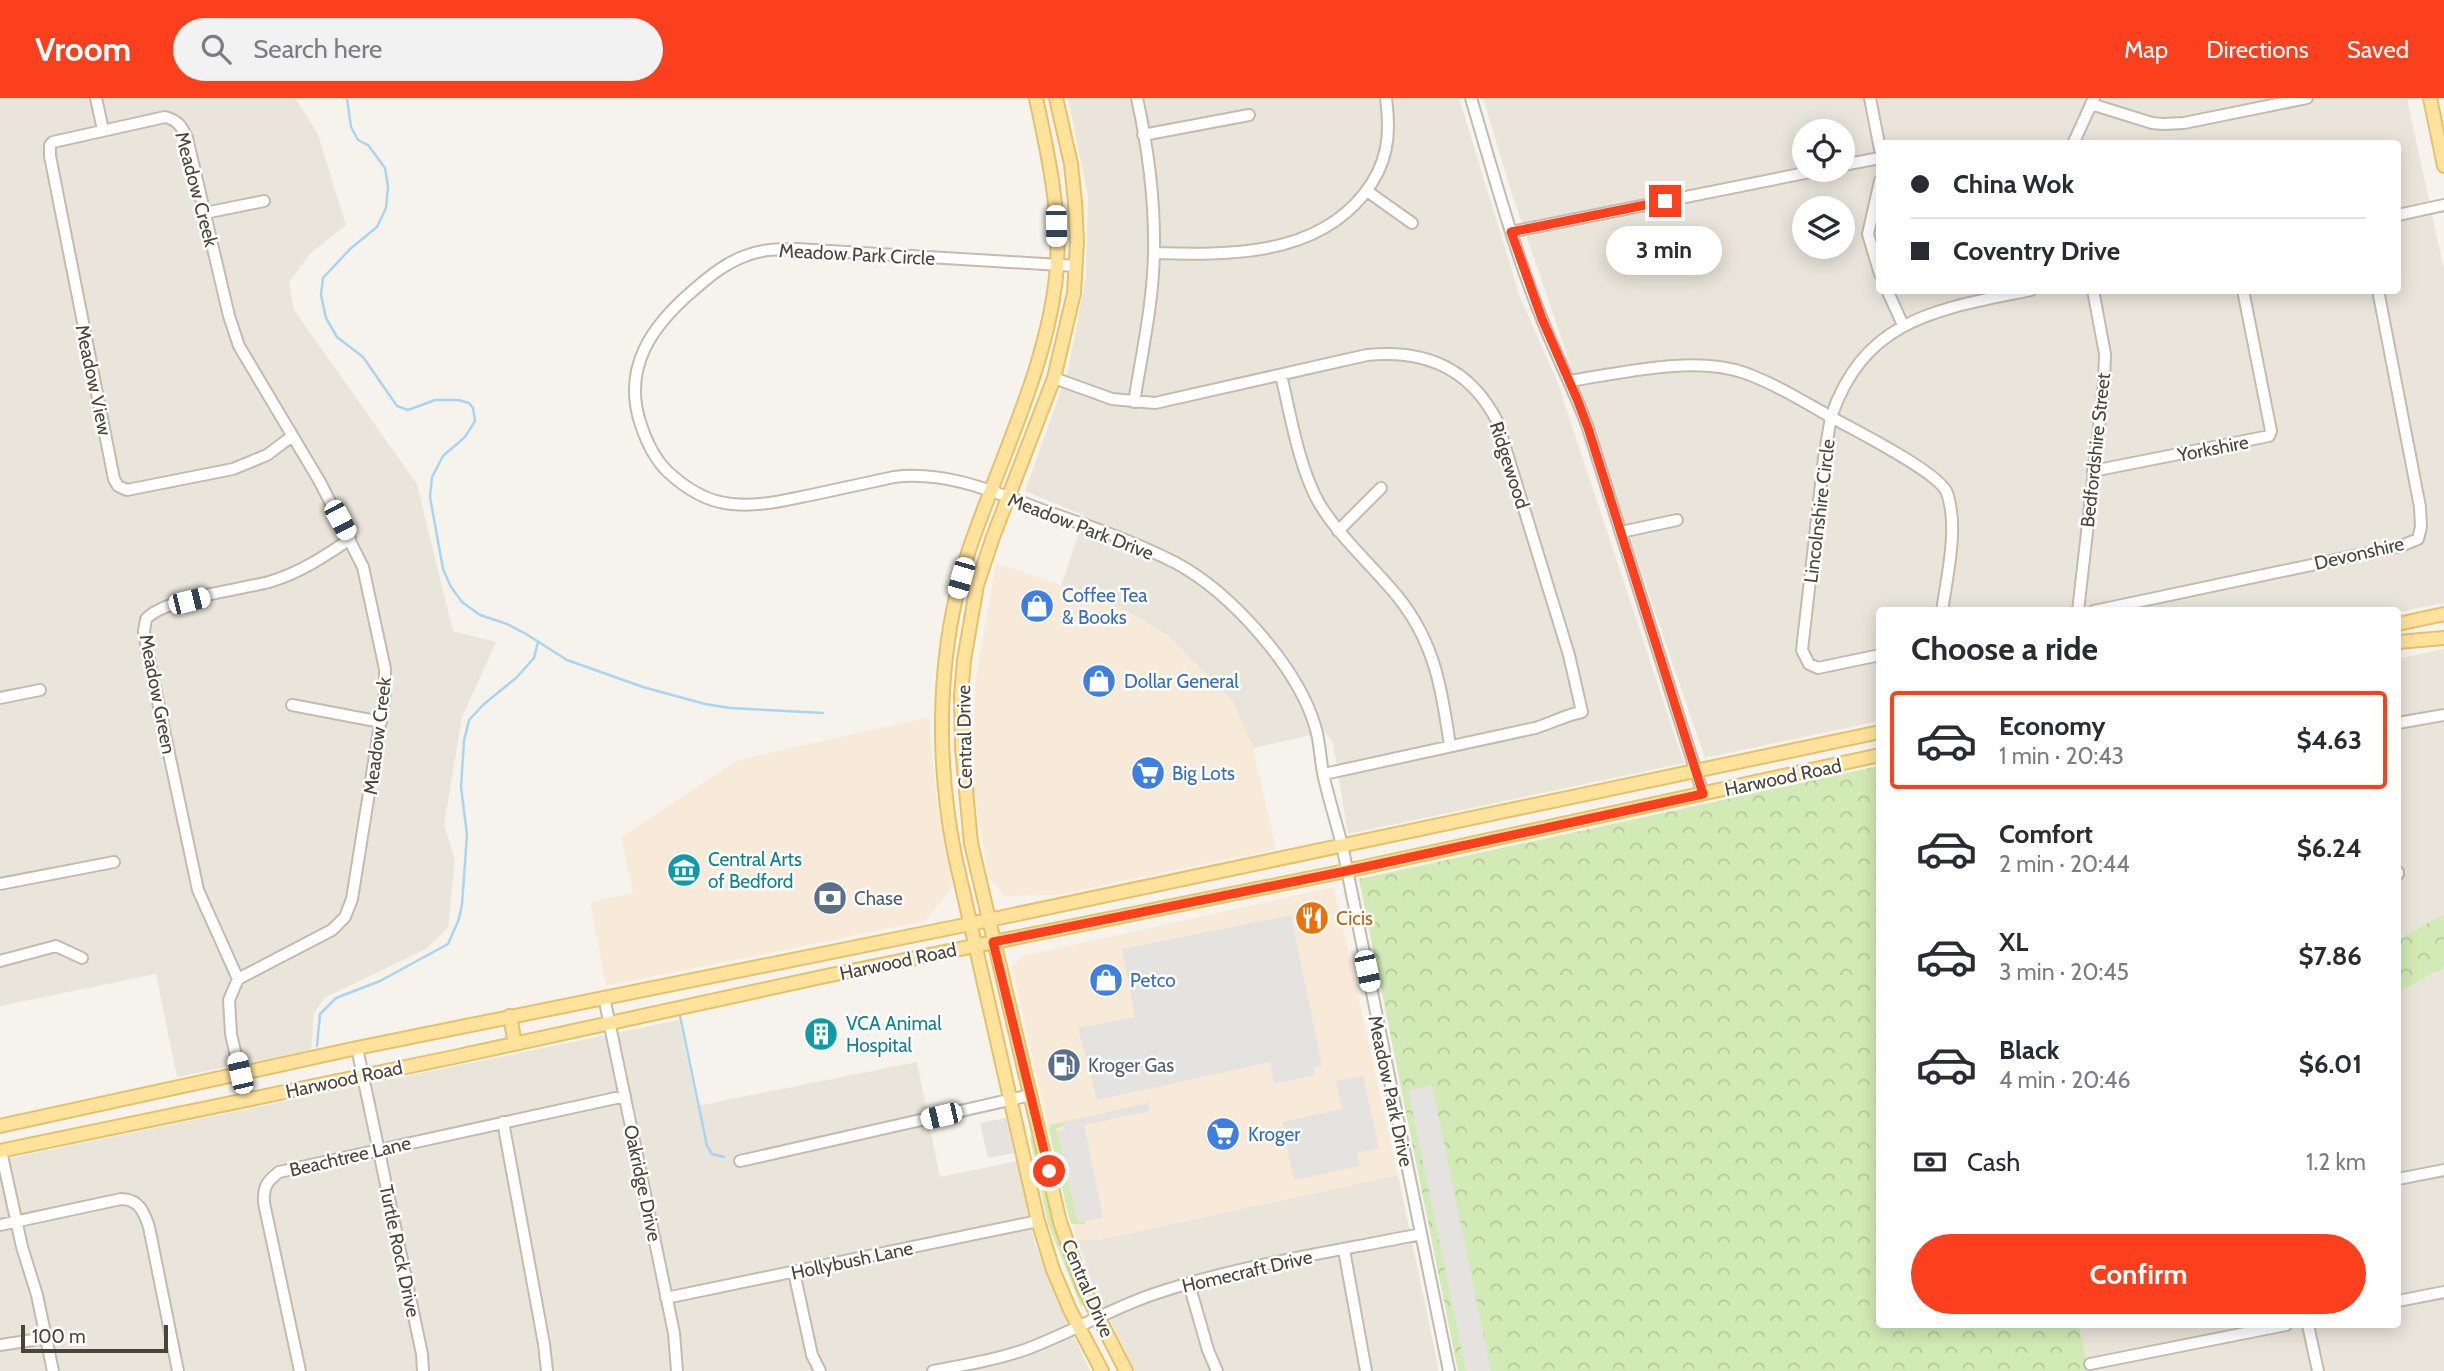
<!DOCTYPE html>
<html lang="en">
<head>
<meta charset="utf-8">
<style>
	body { margin:0; font-family:Cabin,sans-serif; background:#f2f2f3; color:#2b2b33; height:100vh; display:flex; flex-direction:column; font-size:26px; white-space:nowrap }
	* { box-sizing:border-box; margin:0 }
	p { font-size:23px; color:#7c7c81 }
	.icon { flex:none; width:38px; height:38px; fill:none; stroke:currentColor; stroke-width:2; stroke-linecap:round; stroke-linejoin:round }
	.map { position:relative; flex:1; overflow:hidden }
	.side { position:absolute; left:1876px; top:509px; width:525px; height:721px; display:flex; flex-direction:column; background:#fff; border-radius:7px; box-shadow:0 4px 18px #0003 }
	.side>* { flex:none }
	.banner { position:absolute; left:1876px; top:42px; width:525px; height:154px; border-radius:7px; box-shadow:0 4px 18px #0003; display:grid; align-content:center; height:154px; padding:0 35px; background:#fff }
	.controls { position:absolute; left:1792px; top:21px; display:grid; gap:14px }
	.controls a { display:grid; place-items:center; width:63px; height:63px; border-radius:50%; background:#fff; box-shadow:0 4px 18px #0003; font-size:35px }
	.scale { position:absolute; left:21px; bottom:18px; width:147px; box-sizing:border-box; padding-left:7px; border:4px solid #4b4439; border-top:0; font-size:19px; line-height:24px; white-space:nowrap; color:#4b4439; -webkit-text-stroke:5px #fff; paint-order:stroke }
	.end { position:absolute; width:32px; height:32px; margin:-16px; border:9px solid #fc3f1d; background:#fff; box-shadow:0 0 0 4px #fff }
	.from { border-radius:50% }
	.bubble { position:absolute; height:49px; border-radius:24px; background:#fff; box-shadow:0 4px 18px #0003; font-size:23px; font-weight:700; line-height:49px; text-align:center }
	.car { position:absolute; width:21px; height:42px; margin:-21px -10px; border-radius:9px; box-shadow:0 0 5px 2px #0007; background:linear-gradient(#fff 24%,#345 0 40%,#fff 0 76%,#345 0 86%,#fff 0) }
	.banner b { display:flex; align-items:center; gap:24px; height:66px; font-size:26px }
	.banner b+b { border-top:2px solid #e1e1e2 }
	.banner i { width:18px; height:18px; background:#2b2b33 }
	ul { padding:0; list-style:none }
	li { display:flex; align-items:center; gap:21px; height:98px; margin:0 14px 10px; padding:0 21px; border:4px solid transparent; border-radius:7px }
	li div { flex:1 }
	li b { display:block; font-size:26px }
	li em { font-style:normal; font-weight:700 }
	li.current { border-color:#fc3f1d }
	li>.icon { width:63px; height:63px; stroke-width:1.5 }
	h2 { padding:0 35px; font-size:32px; line-height:84px }
	.pay { display:flex; align-items:center; gap:18px; height:77px; padding:0 35px; font-size:26px }
	.pay p { margin-inline-start:auto }
	.button { display:flex; gap:14px; margin-top:auto; padding:14px 35px }
	.button a { flex:1; height:80px; border-radius:42px; background:#fc3f1d; color:#fff; font-size:28px; font-weight:700; line-height:80px; text-align:center }
	header { display:flex; align-items:center; gap:42px; box-sizing:border-box; height:98px; padding:0 35px; background:#fc3f1d; color:#fff }
	header strong { font-size:33px }
	nav { display:flex; gap:38px; margin-inline-start:auto; font-size:24px }
	.search { width:490px; height:63px; background:#f2f2f3; display:flex; align-items:center; gap:18px; box-sizing:border-box; padding:0 24px; border-radius:38px; color:#7c7c81; font-size:26px }
	.map>svg:first-child { display:block }
	.residential { fill:#eae5da; fill-rule:evenodd }
	.commercial { fill:#f7ead8 }
	.grass { fill:#d2eab5 }
	.park { fill:url(#park-crowns) }
	.parking { fill:#e5e3e0 }
	.lines { fill:none; stroke-linecap:round; stroke-linejoin:round }
	.stream { stroke:#a9d4f2; stroke-width:2.5 }
	.minor-casing { stroke:#c2bbae; stroke-width:14 }
	.major-casing { stroke:#e6c16a; stroke-width:16 }
	.minor { stroke:#fff; stroke-width:10 }
	.major { stroke:#ffe39c; stroke-width:12 }
	.route { stroke:#fc3f1d; stroke-width:9 }
	.labels { text-anchor:middle; stroke-width:5; stroke-linejoin:round; paint-order:stroke }
	.street-label { font-size:19px; fill:#4b4439; stroke:#fff }
	.shop-label { font-size:19px; fill:#366cbe; stroke:#fff; text-anchor:start }
	.culture-label { font-size:19px; fill:#0d838f; stroke:#fff; text-anchor:start }
	.service-label { font-size:19px; fill:#4e5e75; stroke:#fff; text-anchor:start }
	.food-label { font-size:19px; fill:#c56008; stroke:#fff; text-anchor:start }
</style>
</head>
<body>
<header>
<strong>Vroom</strong>
<div class="search"><svg class="icon" aria-label="search" viewBox="0 0 24 24"><circle cx="10" cy="10" r="6"/><path d="M15 15l6 6"/></svg>Search here</div>
<nav><a>Map</a><a>Directions</a><a>Saved</a></nav>
</header>
<div class="map">
<svg width="2444" height="1273" viewBox="0 0 2444 1273">
	<defs>
		<pattern id="park-crowns" width="20" height="18" patternUnits="userSpaceOnUse" patternTransform="scale(1.75)"><rect width="20" height="18" fill="#d2eab5"/><path d="M2 6a3 3 0 1 1 6 0M12 15a3 3 0 1 1 6 0" fill="none" stroke="#b6ca9c"/></pattern>
	</defs>
	<rect width="100%" height="100%" fill="#f6f3ec"/>
	<path class="residential" d="M0,0H295L317,34L346,127L310,156L289,184L294,212L417,386L453,533L496,544L462,619L444,727L455,761L448,830L426,851L324,900L314,915L311,952L177,979L156,876L0,908Z
		M1068,0H1459L1520,199L1557,283L1684,665L1348,736L1333,645L1325,634L1253,650L1232,602L1167,537L1128,514L1061,487L1085,418L1025,393L1068,273L1086,179L1088,99Z
		M1483,0H2407L2444,172V505L2398,514L1880,513L1879,623L1705,660L1510,90ZM1804,33H1843V72H1804ZM1880,46H2398V192H1880ZM1804,110H1843V149H1804Z
		M2444,551V816L2398,842V561Z
		M2444,869V1273H2089L2079,1227H2398V895Z
		M679,922L697,1008L917,964L940,1079L1017,1063L1034,1143L1054,1196L1090,1273H0V1062Z
		M1398,1077L1439,1273H1135L1091,1182L1077,1142H1098Z"/>
	<path class="commercial" d="M996,465L1081,494L1128,514L1166,537L1232,602L1253,650L1276,751L1057,797L1005,798L989,780L973,689L975,586Z
		M929,619L935,688L952,790L925,823L606,888L590,804L633,795L621,739L738,662Z
		M1334,789L1398,1077L1098,1142H1077L1072,1124H1070L1012,869L1022,858Z"/>
	<path class="grass" d="M1063,1024L1064,1028L1056,1030L1078,1124L1084,1123L1085,1126H1072L1070,1124L1049,1032L1050,1027Z
		M1032,1037L1035,1038L1063,1155L1083,1208H1081L1048,1126L1030,1040Z"/>
	<path class="park" d="M1879,668L1880,1227H2079L2089,1273H1458L1359,781Z
		M2444,816V869L2398,895V842Z"/>
	<path class="parking" d="M1291,817L1322,968L1314,970L1315,977L1274,986L1270,964L1097,1002L1078,930L1135,919L1122,851Z
		M1363,978L1379,1050L1357,1055L1360,1068L1294,1082L1282,1024L1342,1011L1336,983Z
		M1432,987L1491,1273H1466L1408,992Z
		M1149,1005L1150,1013L1084,1027L1103,1120L1078,1124L1057,1034L1065,1032L1063,1024Z
		M1006,1020L1014,1055L988,1060L980,1025Z"/>
	<g class="lines">
		<path class="stream" d="M347,0L351,29L358,42L368,47L385,70L388,89L386,110L377,129L350,151L323,180L321,197L326,220L337,239L363,259L397,308L408,312L435,302H458L469,305L473,310L475,323L465,339L443,358L432,379L430,399L443,471L451,489L462,504L480,517L507,526L526,536L567,562L643,589L705,606L730,610L823,615
			M679,913L707,1048L712,1056L724,1059
			M317,948L320,916L336,900L380,883L448,846L459,821L462,806L467,737L461,689L464,643L469,622L484,606L516,580L534,560L538,544"/>
		<g class="minor-casing">
			<path id="minor" d="M96,0L103,32
				M1471,0C1493,74 1513,149 1542,221C1556,258 1575,293 1588,330L1703,696
				M1870,0L1880,51
				M2091,6L2152,25L2163,26L2184,25L2307,0
				M1143,37L1249,17
				M2073,46L2094,0
				M1843,67L1880,60
				M1880,83L1868,136L1880,176
				M1367,93L1412,125
				M205,115L264,103
				M2398,117L2444,107
				M1511,134L1820,72
				M1154,155C1227,157 1314,159 1364,96C1388,66 1391,37 1386,0
				M1076,168L797,151C779,151 762,151 745,158C726,165 711,177 696,190C653,226 621,269 641,327C647,345 654,360 667,373C685,390 707,404 732,406C759,409 785,402 811,397C839,391 867,385 894,379C948,372 999,396 1048,414C1092,429 1135,444 1176,465C1230,494 1297,568 1315,628C1320,643 1320,660 1323,675C1328,699 1336,723 1342,747L1449,1273
				M1887,192L1903,227
				M1281,277C1290,315 1299,370 1319,405C1340,440 1372,467 1398,499C1435,545 1442,592 1450,648
				M1054,280L1112,301L1155,305L1367,257C1425,251 1470,270 1497,323L1569,557L1582,614C1565,617 1552,625 1535,630L1324,676
				M1569,283C1622,275 1694,257 1745,275C1775,286 1803,303 1831,319C1865,219 1940,211 2031,192
				M1134,304C1142,255 1153,205 1154,155C1155,104 1148,50 1137,0
				M2093,373L2269,338L2271,333L2243,192
				M1338,433L1381,390
				M1621,434L1677,422
				M2078,513L2104,285L2105,256L2093,192
				M2094,513L2401,448L2418,441L2421,429L2420,409L2378,192
				M1880,557L1818,570L1809,566L1802,552L1824,360L1831,319C1854,332 1939,374 1947,395C1959,429 1947,478 1942,513
				M0,600L40,592
				M292,607L381,624
				M2398,625L2444,617
				M2398,774V776
				M0,786L114,764
				M0,863L56,848L82,860
				M238,881L198,792L147,552L144,533L146,521C165,500 239,492 269,484C299,475 324,459 350,441
				M604,899L674,1235L677,1273
				M357,950L422,1256L423,1273
				M246,1001L231,936L229,902L238,881L332,832L345,819L352,801L385,595V571L363,469L320,384L239,248L229,218L187,40C182,29 178,22 165,19L53,44L50,47V58L114,381L118,388L127,392L233,371L267,357L291,339
				M503,1024L544,1246L547,1273
				M1,1053L22,1149L37,1197L53,1273
				M740,1063L1031,997
				M2398,1081L2444,1072
				M0,1127L121,1101C139,1101 144,1114 149,1129L178,1273
				M1344,1152L1366,1273
				M794,1174L812,1257L820,1273
				M1189,1186L1208,1252L1217,1273
				M666,1200L1038,1123
				M2398,1203L2444,1194
				M2308,1227L2318,1273
				M0,1247L46,1240
				M2090,1266L2286,1227
				M300,1273L264,1105C263,1089 267,1083 279,1074L625,998
				M933,1273C964,1267 996,1262 1027,1251C1070,1235 1110,1211 1154,1196C1240,1167 1332,1154 1421,1136"/>
		</g>
		<g class="major-casing">
			<path id="major" d="M1036,0C1048,56 1060,110 1057,167C1051,262 998,365 968,455C937,552 935,659 955,758L1038,1123L1053,1172L1070,1212L1102,1273
				M1056,0L1071,66L1075,104L1077,143L1074,195L1054,280L993,439L977,487L964,562L961,597L962,650L971,745L1060,1124L1083,1189L1126,1273
				M2430,0L2444,68
				M2398,526L2444,516
				M2398,544L2444,540
				M510,918L515,946
				M0,1028L357,950L970,826L1880,634
				M0,1053L454,959L826,878L1346,773L1880,657"/>
		</g>
		<use href="#minor" class="minor"/>
		<use href="#major" class="major"/>
	</g>
	<g class="lines">
		<path class="route" d="M1049,1073L993,844L1346,773L1703,696L1588,330L1577,301L1542,221L1511,134L1665,103"/>
	</g>
	<defs>
		<g id="shop-disc" transform="scale(1.75)"><circle r="9.5" fill="#3f7fe0" stroke="#fff"/><path d="M-5-2.5h2.3a2.7 3.5 0 0 1 5.4 0H5L5.5 6h-11ZM-1.5-2.5h3a1.5 2.3 0 0 0-3 0Z" fill="#fff"/></g>
		<g id="supermarket-disc" transform="scale(1.75)"><circle r="9.5" fill="#3f7fe0" stroke="#fff"/><path d="M-6-5.5h2.5l.6 2H6L4.5 2H-2.5L-4.4-4H-6ZM-1.5 3.2a1.3 1.3 0 1 0 .1 0ZM3 3.2a1.3 1.3 0 1 0 .1 0Z" fill="#fff"/></g>
		<g id="museum-disc" transform="scale(1.75)"><circle r="9.5" fill="#0f9aa8" stroke="#fff"/><path d="M0-6L6-3V-2H-6V-3ZM-5-1h2V3h-2ZM-1-1h2V3h-2ZM3-1h2V3H3ZM-6 4H6V6H-6Z" fill="#fff"/></g>
		<g id="bank-disc" transform="scale(1.75)"><circle r="9.5" fill="#5c6f8a" stroke="#fff"/><path d="M-6-4H6V4H-6ZM0-2.3a2.3 2.3 0 1 0 0 4.6a2.3 2.3 0 1 0 0-4.6Z" fill="#fff"/></g>
		<g id="restaurant-disc" transform="scale(1.75)"><circle r="9.5" fill="#e8710a" stroke="#fff"/><path d="M-5-6h1v4h1v-4h1v4h1v-4h1v5L-1.5 .5V6h-2V.5L-5-1ZM5-6V6H3V1.5H1.5Q1.5-4 5-6Z" fill="#fff"/></g>
		<g id="building-disc" transform="scale(1.75)"><circle r="9.5" fill="#0f9aa8" stroke="#fff"/><path d="M-4-6H4V6H1V3H-1V6H-4ZM-2.5-4.3h1.7v1.8h-1.7ZM.8-4.3h1.7v1.8H.8ZM-2.5-1h1.7V.8h-1.7ZM.8-1h1.7V.8H.8Z" fill="#fff"/></g>
		<g id="fuel-disc" transform="scale(1.75)"><circle r="9.5" fill="#5c6f8a" stroke="#fff"/><path d="M-5.5-6h7V0h2V4h1.3V-2.5L3-4.5l.8-.8L6-3V5H2.5V1h-1V6h-7ZM-4.2-4.7v3.2H.2V-4.7Z" fill="#fff"/></g>
	</defs>
	<g fill-rule="evenodd">
		<use href="#shop-disc" x="1037" y="508"/>
		<use href="#shop-disc" x="1099" y="583"/>
		<use href="#supermarket-disc" x="1148" y="675"/>
		<use href="#museum-disc" x="684" y="772"/>
		<use href="#bank-disc" x="830" y="800"/>
		<use href="#restaurant-disc" x="1312" y="820"/>
		<use href="#shop-disc" x="1106" y="882"/>
		<use href="#building-disc" x="821" y="936"/>
		<use href="#fuel-disc" x="1064" y="967"/>
		<use href="#supermarket-disc" x="1223" y="1036"/>
	</g>
	<g class="labels">
		<g class="street-label">
			<text transform="translate(197 91) rotate(75)" y="7">Meadow Creek</text>
			<text transform="translate(857 156) rotate(3)" y="7">Meadow Park Circle</text>
			<text transform="translate(94 282) rotate(78)" y="7">Meadow View</text>
			<text transform="translate(2213 350) rotate(-11)" y="7">Yorkshire</text>
			<text transform="translate(2095 352) rotate(-84)" y="7">Bedfordshire Street</text>
			<text transform="translate(1510 367) rotate(72)" y="7">Ridgewood</text>
			<text transform="translate(1819 413) rotate(-83)" y="7">Lincolnshire Circle</text>
			<text transform="translate(1081 428) rotate(21)" y="7">Meadow Park Drive</text>
			<text transform="translate(2359 455) rotate(-13)" y="7">Devonshire</text>
			<text transform="translate(158 596) rotate(79)" y="7">Meadow Green</text>
			<text transform="translate(377 638) rotate(-83)" y="7">Meadow Creek</text>
			<text transform="translate(964 639) rotate(-91)" y="7">Central Drive</text>
			<text transform="translate(1783 679) rotate(-12)" y="7">Harwood Road</text>
			<text transform="translate(898 863) rotate(-12)" y="7">Harwood Road</text>
			<text transform="translate(344 981) rotate(-12)" y="7">Harwood Road</text>
			<text transform="translate(1391 993) rotate(78)" y="7">Meadow Park Drive</text>
			<text transform="translate(350 1058) rotate(-13)" y="7">Beachtree Lane</text>
			<text transform="translate(643 1085) rotate(78)" y="7">Oakridge Drive</text>
			<text transform="translate(400 1153) rotate(78)" y="7">Turtle Rock Drive</text>
			<text transform="translate(852 1162) rotate(-12)" y="7">Hollybush Lane</text>
			<text transform="translate(1247 1173) rotate(-13)" y="7">Homecraft Drive</text>
			<text transform="translate(1088 1190) rotate(67)" y="7">Central Drive</text>
		</g>
		<g class="shop-label">
			<text x="1062" y="504">Coffee Tea<tspan x="1062" dy="22">&amp; Books</tspan></text>
			<text x="1124" y="590">Dollar General</text>
			<text x="1172" y="682">Big Lots</text>
			<text x="1130" y="889">Petco</text>
			<text x="1248" y="1043">Kroger</text>
		</g>
		<g class="culture-label">
			<text x="708" y="768">Central Arts<tspan x="708" dy="22">of Bedford</tspan></text>
			<text x="846" y="932">VCA Animal<tspan x="846" dy="22">Hospital</tspan></text>
		</g>
		<g class="service-label">
			<text x="854" y="807">Chase</text>
			<text x="1088" y="974">Kroger Gas</text>
		</g>
		<g class="food-label">
			<text x="1336" y="827">Cicis</text>
		</g>
	</g>
</svg>
<div class="controls">
<a><svg class="icon" aria-label="locate" viewBox="0 0 24 24"><circle cx="12" cy="12" r="6"/><path d="M12 2v4M12 18v4M2 12h4M18 12h4"/></svg></a>
<a><svg class="icon" aria-label="layers" viewBox="0 0 24 24"><path d="M12 4l9 5-9 5-9-5zM3 14l9 5 9-5"/></svg></a>
</div>
<div class="scale">100 m</div>
<i class="end from" style="left:1049px;top:1073px"></i>
<i class="end" style="left:1665px;top:103px"></i>
<div class="bubble" style="left:1606px;top:128px;width:116px">3 min</div>
<i class="car" style="left:1056px;top:128px;rotate:179deg"></i>
<i class="car" style="left:340px;top:422px;rotate:152deg"></i>
<i class="car" style="left:961px;top:480px;rotate:196deg"></i>
<i class="car" style="left:189px;top:503px;rotate:76deg"></i>
<i class="car" style="left:1367px;top:873px;rotate:168deg"></i>
<i class="car" style="left:240px;top:975px;rotate:347deg"></i>
<i class="car" style="left:941px;top:1018px;rotate:257deg"></i>
<div class="banner">
<b><i class="from"></i>China Wok</b>
<b><i></i>Coventry Drive</b>
</div>
<section class="side">
<h2>Choose a ride</h2>
<ul>
<li class="current"><svg class="icon" aria-label="car" viewBox="0 0 24 24"><path d="M5 17H2v-5l4-1 3-4h7l3 4 3 1v5h-3M9 17h6M6 11h13"/><circle cx="7" cy="17" r="2"/><circle cx="17" cy="17" r="2"/></svg><div><b>Economy</b><p>1 min · 20:43</p></div><em>$4.63</em></li>
<li><svg class="icon" aria-label="car" viewBox="0 0 24 24"><path d="M5 17H2v-5l4-1 3-4h7l3 4 3 1v5h-3M9 17h6M6 11h13"/><circle cx="7" cy="17" r="2"/><circle cx="17" cy="17" r="2"/></svg><div><b>Comfort</b><p>2 min · 20:44</p></div><em>$6.24</em></li>
<li><svg class="icon" aria-label="car" viewBox="0 0 24 24"><path d="M5 17H2v-5l4-1 3-4h7l3 4 3 1v5h-3M9 17h6M6 11h13"/><circle cx="7" cy="17" r="2"/><circle cx="17" cy="17" r="2"/></svg><div><b>XL</b><p>3 min · 20:45</p></div><em>$7.86</em></li>
<li><svg class="icon" aria-label="car" viewBox="0 0 24 24"><path d="M5 17H2v-5l4-1 3-4h7l3 4 3 1v5h-3M9 17h6M6 11h13"/><circle cx="7" cy="17" r="2"/><circle cx="17" cy="17" r="2"/></svg><div><b>Black</b><p>4 min · 20:46</p></div><em>$6.01</em></li>
</ul>
<div class="pay"><svg class="icon" aria-label="cash" viewBox="0 0 24 24"><path d="M3 7h18v10H3z"/><circle cx="12" cy="12" r="2"/></svg>Cash<p>1.2 km</p></div>
<div class="button"><a>Confirm</a></div>
</section>
</div>
</body>
</html>
